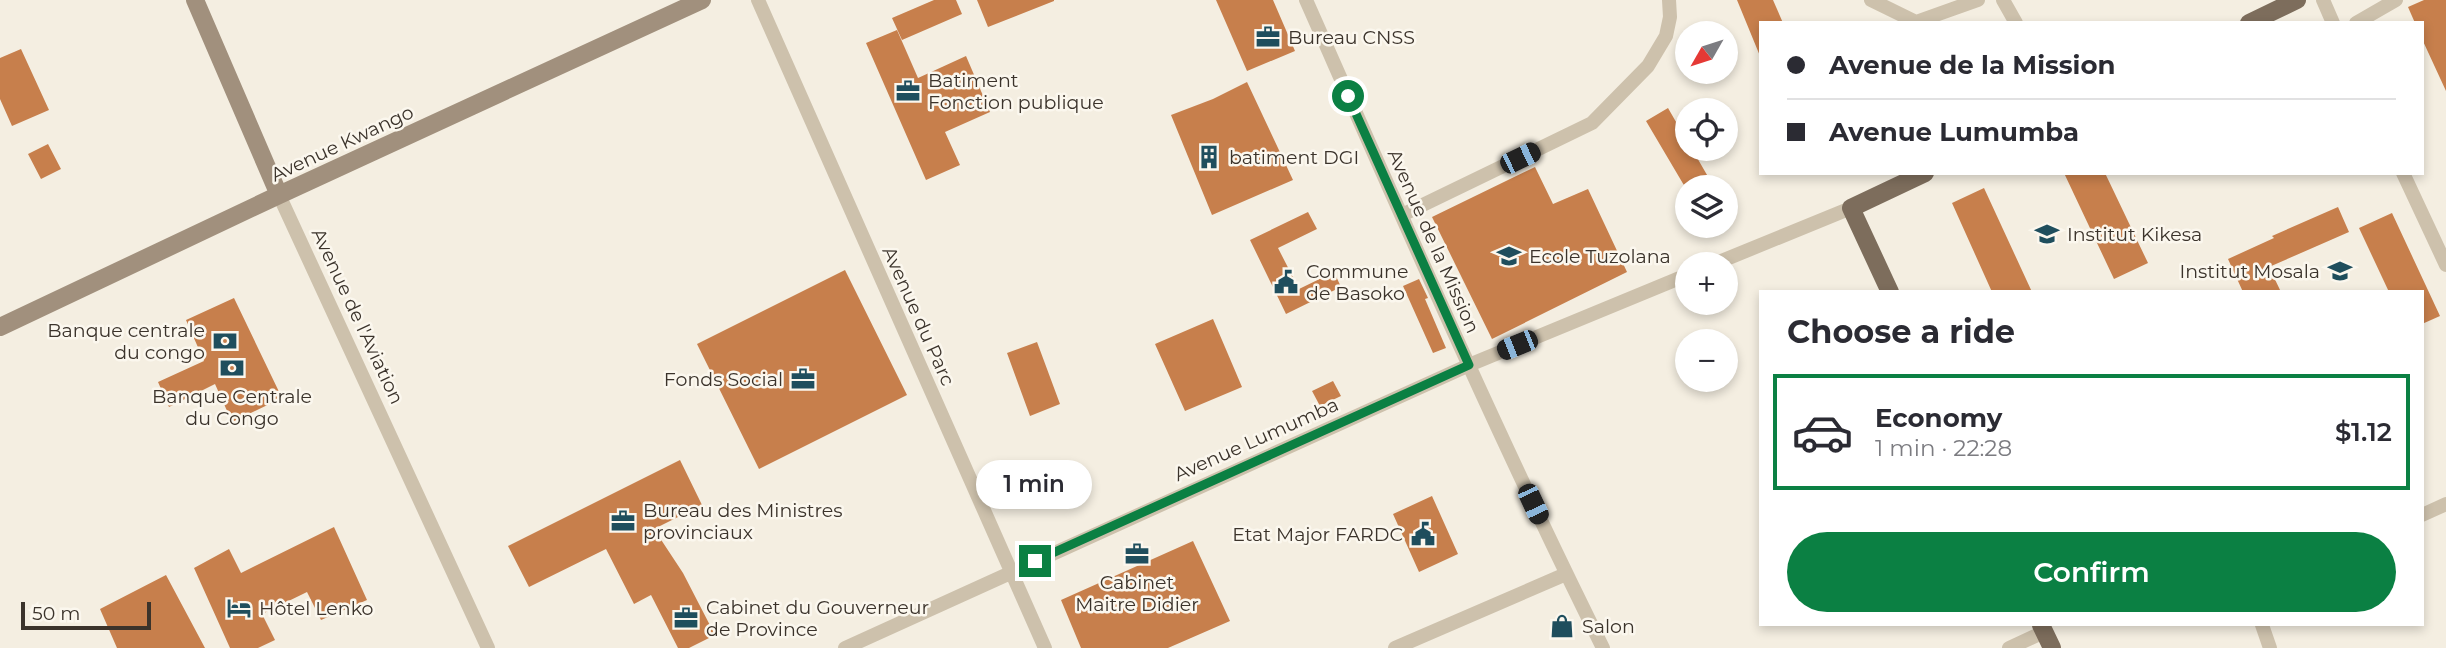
<!DOCTYPE html>
<html lang="en">
<head>
<meta charset="utf-8">
<style>
	body { margin:0; font-family:Montserrat,sans-serif; background:#f7f7f7; color:#2b2b33; height:100vh; display:flex; flex-direction:column; font-size:26px; white-space:nowrap }
	* { box-sizing:border-box; margin:0 }
	p { font-size:23px; color:#7c7c81 }
	.icon { flex:none; width:38px; height:38px; fill:none; stroke:currentColor; stroke-width:2; stroke-linecap:round; stroke-linejoin:round }
	.map { position:relative; flex:1; overflow:hidden }
	.drawer { position:absolute; left:1759px; top:290px; width:665px; height:336px; display:flex; flex-direction:column; background:#fff; border-radius:0px; box-shadow:0 4px 10px #0003 }
	.drawer>* { flex:none }
	.banner { position:absolute; left:1759px; top:21px; width:665px; height:154px; border-radius:0px; box-shadow:0 4px 10px #0003; display:grid; align-content:center; height:154px; padding:0 28px; background:#fff }
	.needle { width:46px; rotate:231deg }
	.tools { position:absolute; left:1675px; top:21px; display:grid; gap:14px }
	.tools a { display:grid; place-items:center; width:63px; height:63px; border-radius:50%; background:#fff; box-shadow:0 4px 10px #0003; font-size:35px }
	.scale { position:absolute; left:21px; bottom:18px; width:130px; box-sizing:border-box; padding-left:7px; border:4px solid #3b332b; border-top:0; font-size:19px; line-height:24px; white-space:nowrap; color:#3b332b; -webkit-text-stroke:5px #fbf7ee; paint-order:stroke }
	.end { position:absolute; width:32px; height:32px; margin:-16px; border:9px solid #0b8043; background:#fff; box-shadow:0 0 0 4px #fff }
	.from { border-radius:50% }
	.bubble { position:absolute; height:49px; border-radius:24px; background:#fff; box-shadow:0 4px 10px #0003; font-size:23px; font-weight:600; line-height:49px; text-align:center }
	.car { position:absolute; width:21px; height:42px; margin:-21px -10px; border-radius:9px; box-shadow:0 0 5px 2px #0007; background:linear-gradient(#222 24%,#8ab4d8 0 40%,#222 0 76%,#8ab4d8 0 86%,#222 0) }
	.banner b { display:flex; align-items:center; gap:24px; height:66px; font-size:26px }
	.banner b+b { border-top:2px solid #e1e1e2 }
	.banner i { width:18px; height:18px; background:#2b2b33 }
	ul { padding:0; list-style:none }
	li { display:flex; align-items:center; gap:21px; height:116px; margin:0 14px 10px; padding:0 14px; border:4px solid transparent; border-radius:0px }
	li div { flex:1 }
	li b { display:block; font-size:26px }
	li em { font-style:normal; font-weight:600 }
	li.selected { border-color:#0b8043 }
	li>.icon { width:63px; height:63px; stroke-width:1.5 }
	h2 { padding:0 28px; font-size:32px; line-height:84px }
	.action { display:flex; gap:14px; margin-top:auto; padding:14px 28px }
	.action a { flex:1; height:80px; border-radius:42px; background:#0b8043; color:#fff; font-size:28px; font-weight:600; line-height:80px; text-align:center }
	.map>svg:first-child { display:block }
	.building { fill:#c77f4c }
	.lines { fill:none; stroke-linecap:round; stroke-linejoin:round }
	.street { stroke:#cdc1ac; stroke-width:14 }
	.secondary { stroke:#a1907d; stroke-width:18 }
	.primary { stroke:#7d6d5c; stroke-width:18 }
	.route { stroke:#0b8043; stroke-width:9 }
	.labels { text-anchor:middle; stroke-width:5; stroke-linejoin:round; paint-order:stroke }
	.poi-label { font-size:19px; fill:#3b332b; stroke:#fbf7ee; text-anchor:start }
	.street-label { font-size:19px; fill:#3b332b; stroke:#fbf7ee }
</style>
</head>
<body>
<div class="map">
<svg width="2446" height="648" viewBox="0 0 2446 648">
	<rect width="100%" height="100%" fill="#f4eee1"/>
	<path class="building" d="M934,0H956L962,14L902,40L892,18Z
		M977,0H1054V1L988,27Z
		M1216,0H1273L1295,51L1247,71Z
		M1737,0H1773L1783,23H1760V56Z
		M2424,0H2446V91L2422,39V23H2415L2408,7Z
		M897,30L918,78L966,56L990,112L945,132L960,165L926,180L866,43Z
		M21,49L49,110L12,126L0,99V58Z
		M1247,82L1293,180L1212,215L1171,115L1213,99Z
		M1668,108L1687,141V149H1692L1714,187H1685L1646,121Z
		M48,144L61,169L41,179L28,154Z
		M1535,167L1553,204L1588,189L1627,272L1492,339L1432,217Z
		M2064,173H2105L2148,263L2114,279Z
		M1984,188L2032,292H1992L1952,203Z
		M2338,207L2349,232L2269,267L2281,292H2243L2228,259L2274,238L2272,236Z
		M1308,212L1317,229L1278,248L1299,289L1334,272L1341,287L1286,314L1250,240Z
		M2392,213L2440,316L2422,324V292H2389L2359,228Z
		M845,270L907,395L759,469L697,344Z
		M1419,279L1428,298L1425,299L1446,348L1433,353L1403,286Z
		M234,298L282,398L232,422L215,384L169,407L158,382L204,361L186,320Z
		M1213,319L1242,387L1185,411L1155,344Z
		M1037,342L1060,404L1030,416L1007,353Z
		M1333,381L1341,396L1320,406L1312,391Z
		M680,460L702,505L654,529L683,573L715,635L689,648H678L651,595L634,604L606,549L529,587L508,546Z
		M1432,496L1458,554L1419,572L1393,514Z
		M334,527L367,600L321,620L307,592L262,614L275,640L258,648H230L194,568L229,549L241,573Z
		M1193,541L1230,621L1168,648H1081L1061,600Z
		M166,575L205,648H117L100,609Z"/>
	<g class="lines">
		<path class="street" d="M758,0L1045,648
			M1306,0C1402,217 1497,435 1603,648
			M1871,0L1916,22L1978,0
			M2003,0L2016,23
			M2323,0L2333,23
			M2356,23L2396,0
			M2403,173L2446,265
			M279,195L488,648
			M1402,215L1592,123L1648,66L1666,36L1670,17L1669,0
			M1714,264L1851,208
			M2422,515L2446,504
			M2262,625L2270,648
			M845,648L1469,365L1687,275
			M1395,648L1566,574
			M2009,648L2044,632"/>
		<path class="secondary" d="M195,0L279,195
			M0,327L279,195L702,0"/>
		<path class="primary" d="M2249,23L2297,0
			M1890,292L1851,208L1925,173
			M2041,625L2052,648"/>
	</g>
	<g class="lines">
		<path class="route" d="M1035,561L1469,365L1348,96"/>
	</g>
	<defs>
		<g id="office-bare" transform="scale(1.89)"><path d="M-6-3h4V-5.5h4V-3h4V5H-6ZM-1-4.5V-3h2v-1.5ZM-6 0V1H6V0Z" fill="#1f4e5d" stroke="#fbf7ee" stroke-width="2.5" paint-order="stroke"/></g>
		<g id="building-bare" transform="scale(1.89)"><path d="M-4-6H4V6H1V3H-1V6H-4ZM-2.5-4.3h1.7v1.8h-1.7ZM.8-4.3h1.7v1.8H.8ZM-2.5-1h1.7V.8h-1.7ZM.8-1h1.7V.8H.8Z" fill="#1f4e5d" stroke="#fbf7ee" stroke-width="2.5" paint-order="stroke"/></g>
		<g id="school-bare" transform="scale(1.89)"><path d="M0-5L7-2L0 1L-7-2ZM-4 1L0 2.5L4 1V4Q0 6-4 4Z" fill="#1f4e5d" stroke="#fbf7ee" stroke-width="2.5" paint-order="stroke"/></g>
		<g id="civic-bare" transform="scale(1.89)"><path d="M-.6-6.5H3V-4.5H.6V-3L4-1V1h2V6H-6V1h2V-1L-.6-3ZM-1.2 2.5V6h2.4V2.5Z" fill="#1f4e5d" stroke="#fbf7ee" stroke-width="2.5" paint-order="stroke"/></g>
		<g id="bank-bare" transform="scale(1.89)"><path d="M-6-4H6V4H-6ZM0-2.3a2.3 2.3 0 1 0 0 4.6a2.3 2.3 0 1 0 0-4.6Z" fill="#1f4e5d" stroke="#fbf7ee" stroke-width="2.5" paint-order="stroke"/></g>
		<g id="hotel-bare" transform="scale(1.89)"><path d="M-6-4.5h1.5V1H6V5H4.5V3h-9V5H-6ZM-4 0a1.8 1.8 0 1 1 3.6 0ZM.5 0V-2.5h3Q6-2.5 6 0Z" fill="#1f4e5d" stroke="#fbf7ee" stroke-width="2.5" paint-order="stroke"/></g>
		<g id="shop-bare" transform="scale(1.89)"><path d="M-5-2.5h2.3a2.7 3.5 0 0 1 5.4 0H5L5.5 6h-11ZM-1.5-2.5h3a1.5 2.3 0 0 0-3 0Z" fill="#1f4e5d" stroke="#fbf7ee" stroke-width="2.5" paint-order="stroke"/></g>
	</defs>
	<g fill-rule="evenodd">
		<use href="#office-bare" x="1268" y="37"/>
		<use href="#office-bare" x="908" y="91"/>
		<use href="#building-bare" x="1209" y="157"/>
		<use href="#school-bare" x="2047" y="234"/>
		<use href="#school-bare" x="1509" y="256"/>
		<use href="#school-bare" x="2340" y="271"/>
		<use href="#civic-bare" x="1286" y="282"/>
		<use href="#bank-bare" x="225" y="341"/>
		<use href="#bank-bare" x="232" y="368"/>
		<use href="#office-bare" x="803" y="379"/>
		<use href="#office-bare" x="623" y="521"/>
		<use href="#civic-bare" x="1423" y="534"/>
		<use href="#office-bare" x="1137" y="554"/>
		<use href="#hotel-bare" x="239" y="608"/>
		<use href="#office-bare" x="686" y="618"/>
		<use href="#shop-bare" x="1562" y="626"/>
	</g>
	<g class="labels">
		<g class="poi-label">
			<text x="1288" y="44">Bureau CNSS</text>
			<text x="928" y="87">Batiment<tspan x="928" dy="22">Fonction publique</tspan></text>
			<text x="1229" y="164">batiment DGI</text>
			<text x="2067" y="241">Institut Kikesa</text>
			<text x="1529" y="263">Ecole Tuzolana</text>
			<text x="1306" y="278">Commune<tspan x="1306" dy="22">de Basoko</tspan></text>
			<text x="2320" y="278" text-anchor="end">Institut Mosala</text>
			<text x="205" y="337" text-anchor="end">Banque centrale<tspan x="205" dy="22">du congo</tspan></text>
			<text x="783" y="386" text-anchor="end">Fonds Social</text>
			<text x="232" y="403" text-anchor="middle">Banque Centrale<tspan x="232" dy="22">du Congo</tspan></text>
			<text x="643" y="517">Bureau des Ministres<tspan x="643" dy="22">provinciaux</tspan></text>
			<text x="1403" y="541" text-anchor="end">Etat Major FARDC</text>
			<text x="1137" y="589" text-anchor="middle">Cabinet<tspan x="1137" dy="22">Maitre Didier</tspan></text>
			<text x="706" y="614">Cabinet du Gouverneur<tspan x="706" dy="22">de Province</tspan></text>
			<text x="259" y="615">Hôtel Lenko</text>
			<text x="1582" y="633">Salon</text>
		</g>
		<g class="street-label">
			<text transform="translate(342 143) rotate(-25)" y="7">Avenue Kwango</text>
			<text transform="translate(1434 241) rotate(66)" y="7">Avenue de la Mission</text>
			<text transform="translate(358 316) rotate(65)" y="7">Avenue de l'Aviation</text>
			<text transform="translate(919 316) rotate(66)" y="7">Avenue du Parc</text>
			<text transform="translate(1256 439) rotate(-24)" y="7">Avenue Lumumba</text>
		</g>
	</g>
</svg>
<div class="tools">
<a><svg class="needle" viewBox="-14 -14 28 28"><path d="M0-13l5 13h-10z" fill="#e53935"/><path d="M0 13l5-13h-10z" fill="#7c7c81"/></svg></a>
<a><svg class="icon" aria-label="locate" viewBox="0 0 24 24"><circle cx="12" cy="12" r="6"/><path d="M12 2v4M12 18v4M2 12h4M18 12h4"/></svg></a>
<a><svg class="icon" aria-label="layers" viewBox="0 0 24 24"><path d="M12 4l9 5-9 5-9-5zM3 14l9 5 9-5"/></svg></a>
<a>+</a>
<a>−</a>
</div>
<div class="scale">50 m</div>
<i class="end from" style="left:1348px;top:96px"></i>
<i class="end" style="left:1035px;top:561px"></i>
<div class="bubble" style="left:976px;top:460px;width:116px">1 min</div>
<i class="car" style="left:1520px;top:158px;rotate:64deg"></i>
<i class="car" style="left:1517px;top:345px;rotate:248deg"></i>
<i class="car" style="left:1533px;top:504px;rotate:155deg"></i>
<div class="banner">
<b><i class="from"></i>Avenue de la Mission</b>
<b><i></i>Avenue Lumumba</b>
</div>
<section class="drawer">
<h2>Choose a ride</h2>
<ul>
<li class="selected"><svg class="icon" aria-label="car" viewBox="0 0 24 24"><path d="M5 17H2v-5l4-1 3-4h7l3 4 3 1v5h-3M9 17h6M6 11h13"/><circle cx="7" cy="17" r="2"/><circle cx="17" cy="17" r="2"/></svg><div><b>Economy</b><p>1 min · 22:28</p></div><em>$1.12</em></li>
</ul>
<div class="action"><a>Confirm</a></div>
</section>
</div>
</body>
</html>
